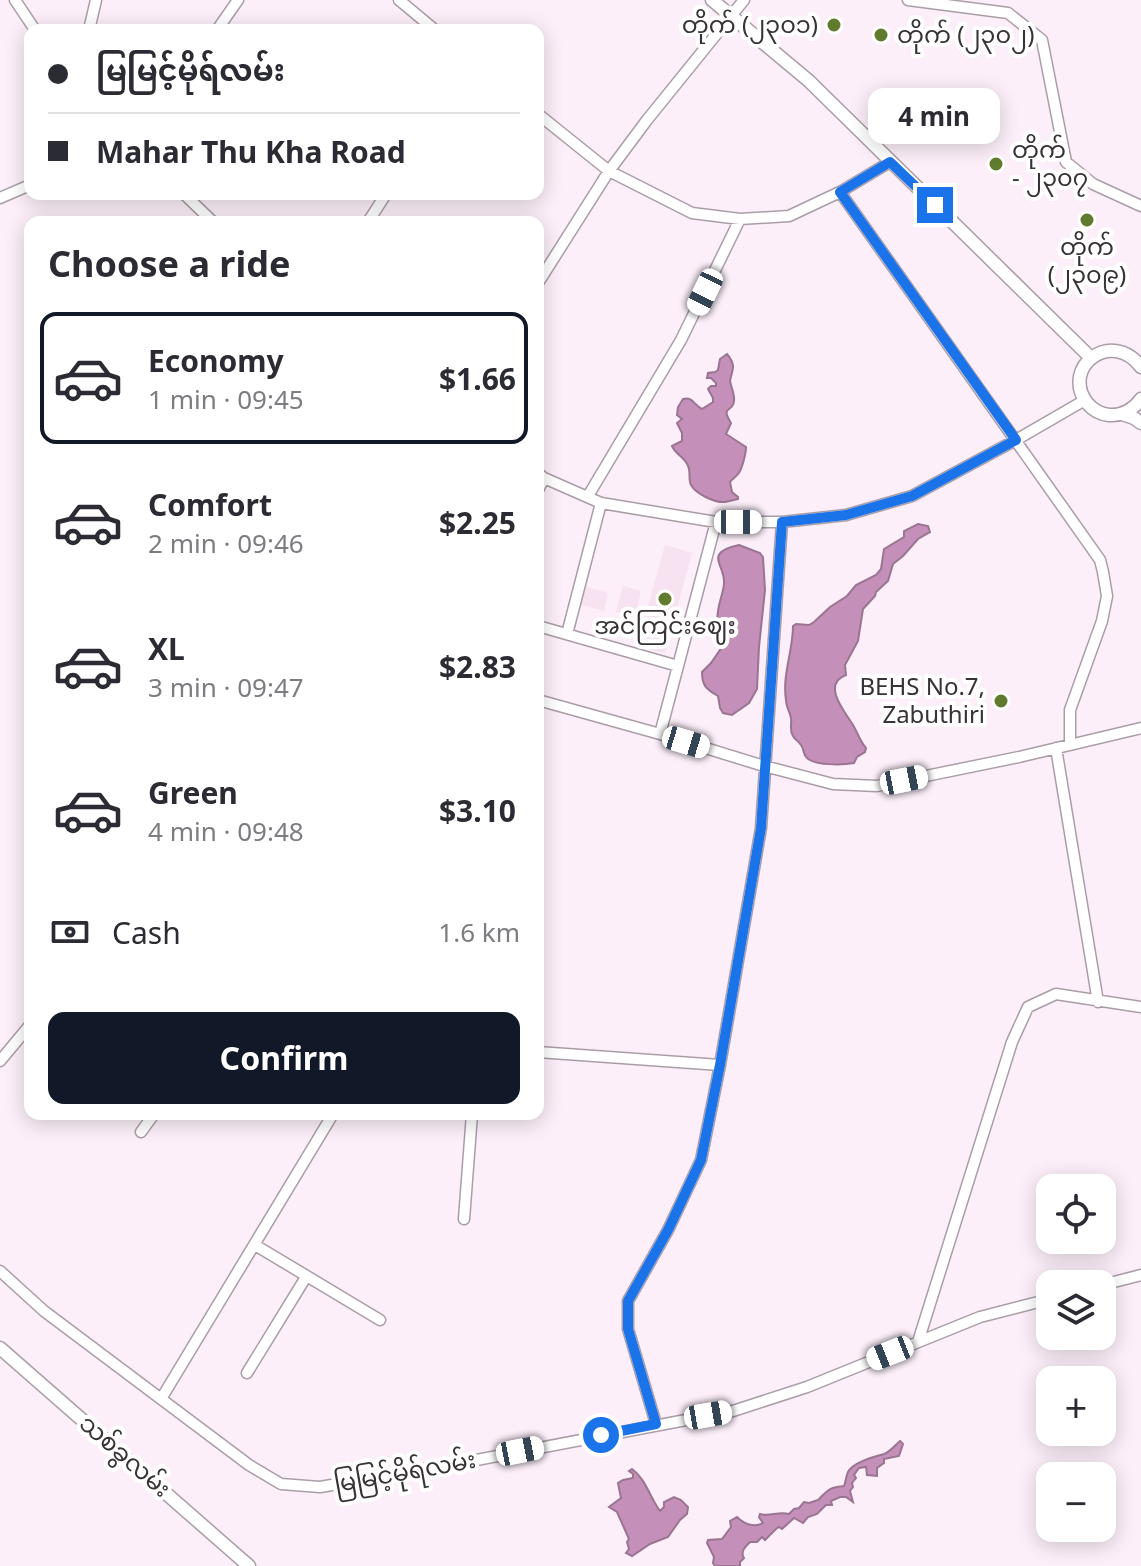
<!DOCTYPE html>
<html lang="en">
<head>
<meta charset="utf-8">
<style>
	body { margin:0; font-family:"Noto Sans","Noto Sans Myanmar",sans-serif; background:#f7f7f7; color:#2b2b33; height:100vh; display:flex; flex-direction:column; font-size:30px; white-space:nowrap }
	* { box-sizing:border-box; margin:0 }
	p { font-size:26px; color:#7c7c81 }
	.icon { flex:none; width:44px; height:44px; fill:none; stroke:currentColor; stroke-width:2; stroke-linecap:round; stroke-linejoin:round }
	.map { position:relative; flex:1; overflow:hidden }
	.drawer { position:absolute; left:24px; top:216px; width:520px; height:904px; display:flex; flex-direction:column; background:#fff; border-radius:16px; box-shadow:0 4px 20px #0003 }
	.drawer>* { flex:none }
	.top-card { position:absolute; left:24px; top:24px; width:520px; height:176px; border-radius:16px; box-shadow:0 4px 20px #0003; display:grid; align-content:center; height:176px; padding:0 24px; background:#fff }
	.fabs { position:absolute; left:1036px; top:1174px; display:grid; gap:16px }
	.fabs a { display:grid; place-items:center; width:80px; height:80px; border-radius:16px; background:#fff; box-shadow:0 4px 20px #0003; font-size:40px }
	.end { position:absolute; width:36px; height:36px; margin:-18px; border:10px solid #1a73e8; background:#fff; box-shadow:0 0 0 4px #fff }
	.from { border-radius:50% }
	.bubble { position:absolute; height:56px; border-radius:16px; background:#fff; box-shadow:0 4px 20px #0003; font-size:26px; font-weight:700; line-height:56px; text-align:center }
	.car { position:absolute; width:24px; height:48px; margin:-24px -12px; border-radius:10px; box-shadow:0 0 6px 2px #0007; background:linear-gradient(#fff 24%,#345 0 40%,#fff 0 76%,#345 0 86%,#fff 0) }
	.top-card b { display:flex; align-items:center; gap:28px; height:76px; font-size:30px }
	.top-card b+b { border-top:2px solid #e1e1e2 }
	.top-card i { width:20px; height:20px; background:#2b2b33 }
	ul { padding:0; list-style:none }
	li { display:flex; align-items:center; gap:24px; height:132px; margin:0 16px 12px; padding:0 8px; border:4px solid transparent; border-radius:16px }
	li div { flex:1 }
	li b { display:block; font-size:30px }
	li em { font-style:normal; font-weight:700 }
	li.current { border-color:#111827 }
	li>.icon { width:72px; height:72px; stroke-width:1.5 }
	h2 { padding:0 24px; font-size:36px; line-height:96px }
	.pay { display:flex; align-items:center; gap:20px; height:88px; padding:0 24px; font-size:30px }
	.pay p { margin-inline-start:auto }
	.cta { display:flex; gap:16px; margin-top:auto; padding:16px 24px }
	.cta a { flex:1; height:92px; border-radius:16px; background:#111827; color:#fff; font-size:32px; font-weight:700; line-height:92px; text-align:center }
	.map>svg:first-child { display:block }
	.built { fill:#f6e2f1 }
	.water { fill:#c490b9; stroke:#9a7491; stroke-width:2 }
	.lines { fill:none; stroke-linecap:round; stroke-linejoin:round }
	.minor-casing { stroke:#aa9da7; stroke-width:13 }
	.major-casing { stroke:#aa9da7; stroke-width:15 }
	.minor { stroke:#fff; stroke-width:10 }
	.major { stroke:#fff; stroke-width:12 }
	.route { stroke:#1a73e8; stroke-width:10 }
	.poi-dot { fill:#617b2e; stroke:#fff; stroke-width:3 }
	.labels { text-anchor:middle; stroke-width:8; stroke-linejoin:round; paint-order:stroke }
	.poi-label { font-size:24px; fill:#373235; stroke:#fff; text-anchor:end }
	.street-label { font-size:24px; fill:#373235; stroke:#fff }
</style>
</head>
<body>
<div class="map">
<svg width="1141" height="1566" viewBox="0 0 1141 1566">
	<rect width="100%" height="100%" fill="#fceff9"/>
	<path class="built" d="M665,545L692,553L665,653L637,646Z
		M583,586L608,593L604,611L578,604Z
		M623,586L641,591L635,617L616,612Z"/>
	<path class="water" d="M727,354C737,366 732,370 730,381C731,387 735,395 734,401C733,413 720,405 731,423L726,434L746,447C746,453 742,470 738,474C736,477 732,479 730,482L732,492L738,497V499C734,500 730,501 725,502C715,503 696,494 691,485C688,479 691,472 688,466C685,457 676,455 672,446L682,441V433L677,423L682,419L677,415L678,407L683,399C692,396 694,405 702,409L713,402V398L708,389L711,386H716V383L711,378H707L708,373L715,372L718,370L720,359Z
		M918,524L928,526L930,532L918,539L903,556L893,564L888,581L876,592L875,596L863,609L858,641L845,665L846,675C821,684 845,712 853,725C858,733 859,740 866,748L865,752L857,757L854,763C843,765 813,766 806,757C803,753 804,749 801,745C799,741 795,740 793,736C789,730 792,724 791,718C790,712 786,707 786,700C782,675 793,651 793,626L796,624L809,625L814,622L830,607L847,596L856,585L876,575L881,569L884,549L904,537V531Z
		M739,545L760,553L763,557L765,590L759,647L757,689L749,703L732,715L723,713L720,708L718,696C706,689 702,686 702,672L711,663L726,641C724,635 719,629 718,623C715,610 723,596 724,584C726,565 702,553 739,545Z
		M900,1441L903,1444L899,1456L884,1459V1463L877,1468V1476L867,1475L866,1467L859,1468L854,1475L856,1478L852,1483L853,1487L850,1491L853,1502L846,1497H840L831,1501L832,1505H826L817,1514L808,1517L803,1523L794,1518L782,1529L779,1527L777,1528L765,1540L762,1537L757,1542H750C745,1547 740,1552 744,1558L740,1562V1566H715L713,1563L714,1557L707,1543L708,1540L722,1539L731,1527L730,1521L737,1517C744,1524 754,1528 763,1523L759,1517L760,1514C770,1517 778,1511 789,1514L794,1509L799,1508L804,1502L809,1503L818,1500C828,1490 830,1487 844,1486C846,1481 846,1476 848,1472C853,1462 874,1457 884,1454C890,1452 895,1445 900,1441Z
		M632,1469C646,1479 650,1498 660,1511L664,1507V1502L674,1497L681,1500L688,1507L687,1514L680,1520L668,1537L650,1544L632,1556L626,1553L629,1549L627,1542L629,1539L617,1512L609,1507L621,1498L618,1483L623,1480L633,1478V1474L629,1471Z"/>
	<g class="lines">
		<g class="minor-casing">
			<path id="minor" d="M15,0L35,30
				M399,0L435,30
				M908,0L1008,13L1042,40L1066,162L1093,184L1141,206
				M89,30L96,0
				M217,30L238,0
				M538,114L609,171L692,213L740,219L789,216L840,192L890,162
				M840,192L1100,560L1103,572L1107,596L1102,621L1070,710V744
				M184,194L213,222
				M0,198L30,185
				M368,222L386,194
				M538,283L609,171L647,120L744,0
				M538,473L544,478L601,503L716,522H782L846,515L912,496L1016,440L1085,400
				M538,490L544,478
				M588,496L681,340L740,219
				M538,626L678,666L660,734
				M567,634L601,503
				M678,666L716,522
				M538,700L660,734L764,766L833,784L877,786L1019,757L1141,728
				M1056,748L1098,1002
				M538,1052L720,1065
				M0,1061L30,1025
				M141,1132L154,1114
				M464,1219L472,1114
				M255,1245L380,1320
				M0,1271L44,1311L249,1465L281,1484L320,1487L466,1462L733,1411L807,1387L980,1317L1050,1299
				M1102,1285L1141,1275
				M918,1342L1012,1042L1028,1007L1056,994L1141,1007
				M247,1373L306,1277
				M161,1399L333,1114
				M656,1424L628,1329V1301L668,1230L701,1160L720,1065L761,828L782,522"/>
		</g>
		<g class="major-casing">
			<path id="major" d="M712,0L809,81L1091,358
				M1141,367C1112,328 1060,367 1087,403C1093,410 1100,414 1109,415C1123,416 1133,410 1141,399
				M1122,414L1134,418L1141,423
				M0,1348L249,1566"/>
		</g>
		<use href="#minor" class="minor"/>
		<use href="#major" class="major"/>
	</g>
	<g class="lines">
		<path class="route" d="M601,1435L656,1424L628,1329V1301L668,1230L701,1160L720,1065L761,828L782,522L846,515L912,496L1016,440L840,192L890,162L935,205"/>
	</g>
	<g class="poi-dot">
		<circle cx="834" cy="25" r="8"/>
		<circle cx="881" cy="35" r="8"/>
		<circle cx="996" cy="164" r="8"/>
		<circle cx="1087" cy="220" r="8"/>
		<circle cx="665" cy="599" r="8"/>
		<circle cx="1001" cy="701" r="8"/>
	</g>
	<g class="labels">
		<g class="poi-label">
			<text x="818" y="33">တိုက် (၂၃၀၁)</text>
			<text x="897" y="43" text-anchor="start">တိုက် (၂၃၀၂)</text>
			<text x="1012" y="158" text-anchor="start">တိုက်<tspan x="1012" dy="28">- ၂၃၀၇</tspan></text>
			<text x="1087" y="255" text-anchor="middle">တိုက်<tspan x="1087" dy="28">(၂၃၀၉)</tspan></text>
			<text x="665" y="634" text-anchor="middle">အင်ကြင်းဈေး</text>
			<text x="985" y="695">BEHS No.7,<tspan x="985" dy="28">Zabuthiri</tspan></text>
		</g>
		<g class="street-label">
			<text transform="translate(125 1456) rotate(41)" y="8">သစ်ခွလမ်း</text>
			<text transform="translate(405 1472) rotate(-10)" y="8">မြမြင့်မိုရ်လမ်း</text>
		</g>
	</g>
</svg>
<div class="fabs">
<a><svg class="icon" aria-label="locate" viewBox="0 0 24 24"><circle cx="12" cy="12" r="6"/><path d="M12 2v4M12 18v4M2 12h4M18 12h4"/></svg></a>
<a><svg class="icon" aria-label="layers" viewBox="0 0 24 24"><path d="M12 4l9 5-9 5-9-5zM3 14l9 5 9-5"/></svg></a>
<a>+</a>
<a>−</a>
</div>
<i class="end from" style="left:601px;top:1435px"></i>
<i class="end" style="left:935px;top:205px"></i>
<div class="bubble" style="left:868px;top:88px;width:132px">4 min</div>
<i class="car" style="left:705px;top:292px;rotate:206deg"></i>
<i class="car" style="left:738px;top:522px;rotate:90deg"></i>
<i class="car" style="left:686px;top:742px;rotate:107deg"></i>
<i class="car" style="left:904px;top:780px;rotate:79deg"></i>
<i class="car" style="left:890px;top:1353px;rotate:248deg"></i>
<i class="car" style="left:708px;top:1415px;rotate:80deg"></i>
<i class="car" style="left:520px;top:1451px;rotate:79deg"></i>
<div class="top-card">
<b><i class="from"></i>မြမြင့်မိုရ်လမ်း</b>
<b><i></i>Mahar Thu Kha Road</b>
</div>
<section class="drawer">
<h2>Choose a ride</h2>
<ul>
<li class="current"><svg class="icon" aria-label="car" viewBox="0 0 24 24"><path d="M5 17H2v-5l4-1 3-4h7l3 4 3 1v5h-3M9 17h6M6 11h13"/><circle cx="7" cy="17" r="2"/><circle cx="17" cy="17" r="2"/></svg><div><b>Economy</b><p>1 min · 09:45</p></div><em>$1.66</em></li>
<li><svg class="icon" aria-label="car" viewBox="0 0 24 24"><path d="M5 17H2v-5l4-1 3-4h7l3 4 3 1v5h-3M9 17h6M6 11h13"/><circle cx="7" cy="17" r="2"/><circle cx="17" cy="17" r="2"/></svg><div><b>Comfort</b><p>2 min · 09:46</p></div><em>$2.25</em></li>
<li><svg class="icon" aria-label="car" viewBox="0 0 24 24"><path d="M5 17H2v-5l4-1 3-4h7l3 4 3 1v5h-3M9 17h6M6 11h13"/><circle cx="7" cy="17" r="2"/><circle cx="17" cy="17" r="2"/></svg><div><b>XL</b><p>3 min · 09:47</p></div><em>$2.83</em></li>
<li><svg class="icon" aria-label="car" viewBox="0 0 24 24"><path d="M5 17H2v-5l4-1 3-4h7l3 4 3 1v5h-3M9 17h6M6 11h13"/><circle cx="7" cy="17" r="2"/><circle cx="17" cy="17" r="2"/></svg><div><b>Green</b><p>4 min · 09:48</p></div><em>$3.10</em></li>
</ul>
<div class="pay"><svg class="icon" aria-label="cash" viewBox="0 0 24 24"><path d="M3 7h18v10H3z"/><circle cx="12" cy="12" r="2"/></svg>Cash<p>1.6 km</p></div>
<div class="cta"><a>Confirm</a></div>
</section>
</div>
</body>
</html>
